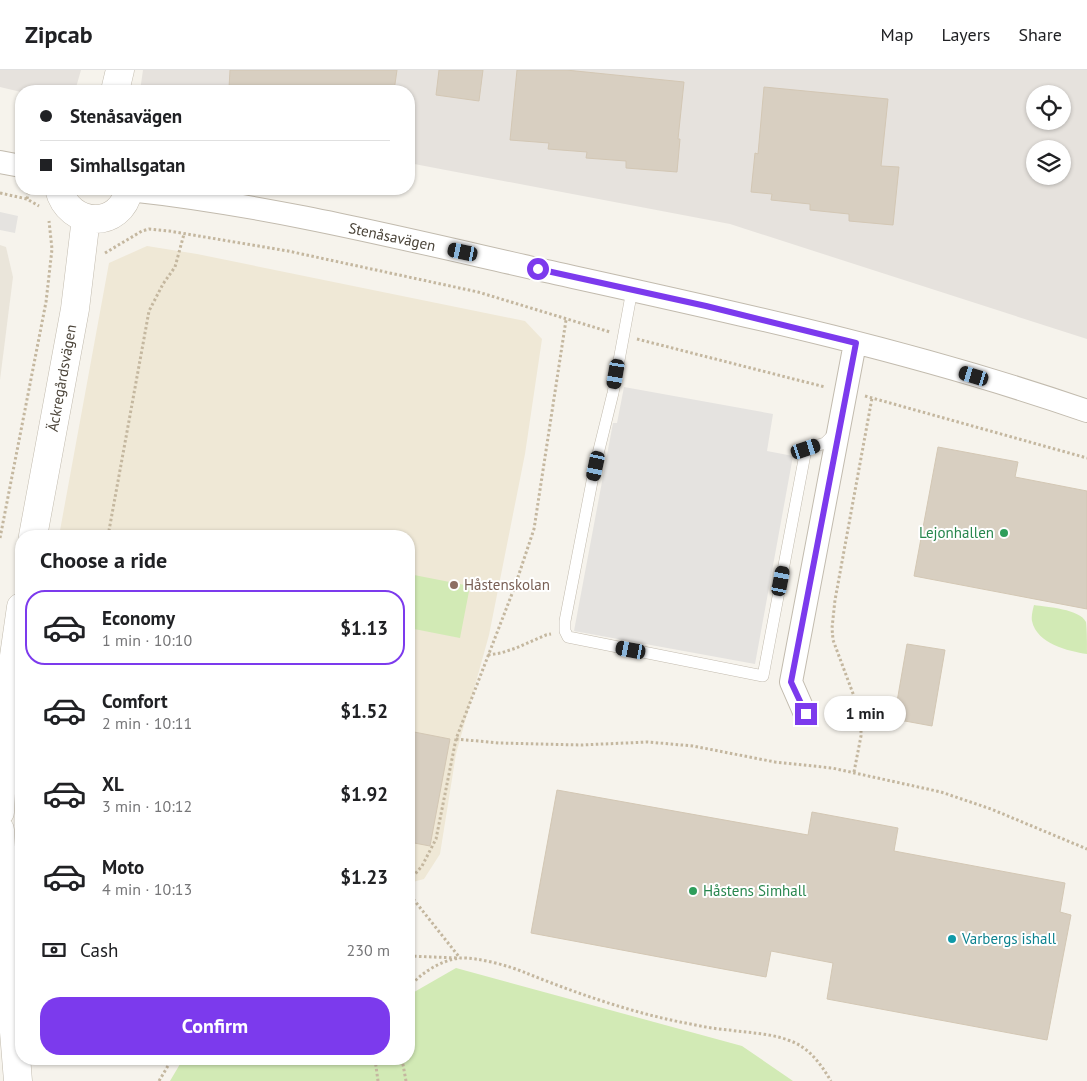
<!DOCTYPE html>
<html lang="en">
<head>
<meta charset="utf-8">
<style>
	body { margin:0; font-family:"PT Sans",sans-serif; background:#f2f2f2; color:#202124; height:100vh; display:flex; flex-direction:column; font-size:19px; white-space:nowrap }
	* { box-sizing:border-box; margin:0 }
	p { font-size:16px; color:#757577 }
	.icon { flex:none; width:28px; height:28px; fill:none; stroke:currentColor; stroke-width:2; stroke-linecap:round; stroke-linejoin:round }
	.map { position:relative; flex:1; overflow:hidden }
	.side { position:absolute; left:15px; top:460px; width:400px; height:535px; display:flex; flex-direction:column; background:#fff; border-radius:20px; box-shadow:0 1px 4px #0004 }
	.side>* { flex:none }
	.hud { position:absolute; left:15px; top:15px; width:400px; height:110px; border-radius:20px; box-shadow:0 1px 4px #0004; display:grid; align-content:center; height:110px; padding:0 25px; background:#fff }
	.fabs { position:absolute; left:1026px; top:15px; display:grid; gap:10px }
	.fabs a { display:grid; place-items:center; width:45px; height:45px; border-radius:50%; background:#fff; box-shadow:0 1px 4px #0004; font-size:25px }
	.end { position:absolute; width:22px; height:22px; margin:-11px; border:6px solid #7c3aed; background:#fff; box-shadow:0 0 0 2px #fff }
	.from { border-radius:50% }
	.bubble { position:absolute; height:35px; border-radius:18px; background:#fff; box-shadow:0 1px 4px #0004; font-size:16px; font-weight:600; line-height:35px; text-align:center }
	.car { position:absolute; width:15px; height:30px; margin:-15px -8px; border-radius:6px; box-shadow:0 0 4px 1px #0007; background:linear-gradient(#222 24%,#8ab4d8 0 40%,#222 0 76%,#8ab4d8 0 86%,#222 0) }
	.hud b { display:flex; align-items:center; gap:18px; height:48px; font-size:19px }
	.hud b+b { border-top:1px solid #e0e0e0 }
	.hud i { width:12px; height:12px; background:#202124 }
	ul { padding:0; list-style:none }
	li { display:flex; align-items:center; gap:15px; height:75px; margin:0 10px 8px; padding:0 15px; border:2px solid transparent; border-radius:20px }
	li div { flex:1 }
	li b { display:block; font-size:19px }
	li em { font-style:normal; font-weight:600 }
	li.selected { border-color:#7c3aed }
	li>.icon { width:45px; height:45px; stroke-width:1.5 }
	h2 { padding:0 25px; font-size:22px; line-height:60px }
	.pay { display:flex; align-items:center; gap:12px; height:55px; padding:0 25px; font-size:19px }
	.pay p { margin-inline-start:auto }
	.action { display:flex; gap:10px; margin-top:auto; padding:10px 25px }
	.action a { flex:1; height:58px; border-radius:20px; background:#7c3aed; color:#fff; font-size:20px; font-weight:600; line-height:58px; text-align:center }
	header { display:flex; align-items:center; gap:30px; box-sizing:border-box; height:70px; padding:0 25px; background:#fff; border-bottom:1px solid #e0e0e0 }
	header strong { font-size:24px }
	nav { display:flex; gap:28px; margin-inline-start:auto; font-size:18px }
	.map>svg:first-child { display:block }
	.residential { fill:#eae5da }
	.industrial { fill:#e6e2dd; fill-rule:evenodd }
	.education { fill:#efe8d6 }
	.green { fill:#d2eab5 }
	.parking { fill:#e5e3e0 }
	.building { fill:#d8cfc1; stroke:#d3c7b4 }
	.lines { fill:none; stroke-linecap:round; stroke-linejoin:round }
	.service-casing { stroke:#c2bbae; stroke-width:12 }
	.minor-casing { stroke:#c2bbae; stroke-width:24 }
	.tertiary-casing { stroke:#c2bbae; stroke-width:29 }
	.path { stroke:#c4b79f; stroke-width:3; stroke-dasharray:2.5 2.5; stroke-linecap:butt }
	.service { stroke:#fff; stroke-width:11 }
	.minor { stroke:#fff; stroke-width:22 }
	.tertiary { stroke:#fff; stroke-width:28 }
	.route { stroke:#7c3aed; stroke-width:6 }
	.leisure-dot { fill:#2e9e5b; stroke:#fff; stroke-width:2 }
	.education-dot { fill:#8d6e63; stroke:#fff; stroke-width:2 }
	.culture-dot { fill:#0f9aa8; stroke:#fff; stroke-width:2 }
	.labels { text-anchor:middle; stroke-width:4; stroke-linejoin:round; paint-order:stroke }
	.street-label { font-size:15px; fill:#4b4439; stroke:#fff }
	.leisure-label { font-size:15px; fill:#27864d; stroke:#fff; text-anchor:end }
	.education-label { font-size:15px; fill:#785e54; stroke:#fff; text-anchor:start }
	.culture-label { font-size:15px; fill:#0d838f; stroke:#fff; text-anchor:start }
</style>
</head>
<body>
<header>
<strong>Zipcab</strong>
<nav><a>Map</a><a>Layers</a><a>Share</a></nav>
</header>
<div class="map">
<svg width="1087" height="1011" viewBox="0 0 1087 1011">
	<rect width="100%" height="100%" fill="#f6f3ec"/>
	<path class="residential" d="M0,175L6,177L13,207L0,310Z"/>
	<path class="industrial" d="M0,0H81L75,21L21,22L0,17Z
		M143,0H1087V269L730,154L409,93V21H140ZM1035,24H1062V51H1035ZM1035,79H1062V106H1035Z"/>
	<path class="education" d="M147,176L197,184L525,251L542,269L525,384L489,565L456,684L440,784L424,809L409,813V466H59L109,193Z"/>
	<path class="green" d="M409,504L470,516L460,568L409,558Z
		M1034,535C1047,537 1080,539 1086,552C1087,560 1087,575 1087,584C1068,581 1037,574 1032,551C1031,546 1033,539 1034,535Z
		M456,898L742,976L793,1011H170L183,989H409V925Z"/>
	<path class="parking" d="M0,142L18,146L15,163L0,160Z
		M624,317L773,344L767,381L793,386L755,594L574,561L613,353H617Z"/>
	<path class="building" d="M230,0H397L394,21H262L229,18Z
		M439,0H483L479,31L436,25Z
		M517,0H566L684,12L678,69H680L677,102L626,98V91L586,88L587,82L548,79L549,73L510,70Z
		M764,17L888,29L881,96L899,97L893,155L849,151V144L810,140V134L771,130L772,124L751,122L755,83L758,84Z
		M938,377L1018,392L1015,407L1087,421V539L914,506Z
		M907,574L945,580L932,656L894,649Z
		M409,661L450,669L430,776L409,772Z
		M557,720L808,765L812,742L898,758L894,781L1065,813L1060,842L1071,845L1047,970L827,929L833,893L771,881L766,907L531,863Z"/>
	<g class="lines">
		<g class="service-casing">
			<path id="service" d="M632,220L613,323L595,396L565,551V561L568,567L763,606L806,379L825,373L836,362"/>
		</g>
		<g class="minor-casing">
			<path id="minor" d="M0,92L21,96
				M129,120C270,135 408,170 546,201C728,241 911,280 1087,341
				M805,644L791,612L855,273"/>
		</g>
		<g class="tertiary-casing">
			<path id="tertiary" d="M115,21L120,0
				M59,119C69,158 121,160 129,119
				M33,466L75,239L86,148
				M0,742L5,649L21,537
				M0,760L6,864L18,1011"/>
		</g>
		<path class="path" d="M0,123L27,129L39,136
			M27,129L29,119
			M105,183L142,161L149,159L169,161L288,181L478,222L610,262
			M637,269L825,317
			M865,326L1087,388
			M108,466L149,241L163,214L175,197L184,164
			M0,468L46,232L52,179L49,151
			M488,585L501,583L516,578L546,565L551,564
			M456,669L499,673L581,675L648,672L693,676L775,692L832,698L941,722L991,739L1087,779
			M854,702L861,666V645L833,570L832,558L835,530L872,328
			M409,811L422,796L436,769L456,669L515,516L534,459L566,250
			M409,826L414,830L460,888
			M409,886L457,888
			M409,918C419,904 441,890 460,888C477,887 510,896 526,903C576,923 627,941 680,952C696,955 713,959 729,960C749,963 769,963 788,970C809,977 820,993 831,1011
			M375,989L378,1011
			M402,989L406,1011
			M159,1011L172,989"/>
		<use href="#service" class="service"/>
		<use href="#minor" class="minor"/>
		<use href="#tertiary" class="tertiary"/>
	</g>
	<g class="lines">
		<path class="route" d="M538,199L706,236L856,273L791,612L806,644"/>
	</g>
	<g class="leisure-dot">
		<circle cx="1004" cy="463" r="5"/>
		<circle cx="693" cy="821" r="5"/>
	</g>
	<circle class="education-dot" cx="454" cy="515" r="5"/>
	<circle class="culture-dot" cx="952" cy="869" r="5"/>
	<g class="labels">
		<g class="street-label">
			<text transform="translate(392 167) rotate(12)" y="5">Stenåsavägen</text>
			<text transform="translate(62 308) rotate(-80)" y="5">Äckregårdsvägen</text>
		</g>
		<g class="leisure-label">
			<text x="994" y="468">Lejonhallen</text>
			<text x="703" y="826" text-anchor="start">Håstens Simhall</text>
		</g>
		<g class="education-label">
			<text x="464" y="520">Håstenskolan</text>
		</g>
		<g class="culture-label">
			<text x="962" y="874">Varbergs ishall</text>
		</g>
	</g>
</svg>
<div class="fabs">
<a><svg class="icon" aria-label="locate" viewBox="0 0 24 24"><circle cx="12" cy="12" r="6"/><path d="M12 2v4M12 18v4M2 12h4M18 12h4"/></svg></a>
<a><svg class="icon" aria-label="layers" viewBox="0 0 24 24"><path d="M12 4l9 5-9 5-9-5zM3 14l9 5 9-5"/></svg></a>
</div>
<i class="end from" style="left:538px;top:199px"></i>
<i class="end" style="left:806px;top:644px"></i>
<div class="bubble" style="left:824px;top:626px;width:82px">1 min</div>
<i class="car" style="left:463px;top:182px;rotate:282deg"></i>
<i class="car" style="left:616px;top:304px;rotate:190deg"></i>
<i class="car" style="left:974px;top:306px;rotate:287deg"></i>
<i class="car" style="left:806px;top:379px;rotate:72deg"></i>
<i class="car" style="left:596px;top:396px;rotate:192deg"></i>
<i class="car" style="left:781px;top:511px;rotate:11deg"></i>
<i class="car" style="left:631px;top:580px;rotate:281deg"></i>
<div class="hud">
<b><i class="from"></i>Stenåsavägen</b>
<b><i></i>Simhallsgatan</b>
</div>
<section class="side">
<h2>Choose a ride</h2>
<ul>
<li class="selected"><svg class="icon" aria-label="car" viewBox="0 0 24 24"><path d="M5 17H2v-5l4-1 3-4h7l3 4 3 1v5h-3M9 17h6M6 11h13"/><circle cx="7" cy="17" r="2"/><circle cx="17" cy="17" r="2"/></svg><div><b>Economy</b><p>1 min · 10:10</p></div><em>$1.13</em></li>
<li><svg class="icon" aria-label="car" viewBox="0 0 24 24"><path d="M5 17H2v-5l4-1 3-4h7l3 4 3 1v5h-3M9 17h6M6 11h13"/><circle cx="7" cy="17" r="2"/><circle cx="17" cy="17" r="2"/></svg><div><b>Comfort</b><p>2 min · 10:11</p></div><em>$1.52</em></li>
<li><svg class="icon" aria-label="car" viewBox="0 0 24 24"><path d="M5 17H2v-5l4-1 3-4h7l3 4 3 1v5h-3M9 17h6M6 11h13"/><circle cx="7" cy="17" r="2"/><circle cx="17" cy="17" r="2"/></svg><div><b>XL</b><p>3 min · 10:12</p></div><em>$1.92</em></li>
<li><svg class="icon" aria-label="car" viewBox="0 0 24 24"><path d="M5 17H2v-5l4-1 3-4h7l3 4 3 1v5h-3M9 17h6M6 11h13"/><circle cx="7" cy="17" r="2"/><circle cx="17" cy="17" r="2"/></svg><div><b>Moto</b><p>4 min · 10:13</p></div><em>$1.23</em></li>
</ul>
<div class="pay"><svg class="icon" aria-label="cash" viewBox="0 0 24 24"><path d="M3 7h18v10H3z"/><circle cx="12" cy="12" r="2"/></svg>Cash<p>230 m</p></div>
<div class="action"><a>Confirm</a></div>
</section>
</div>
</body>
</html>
